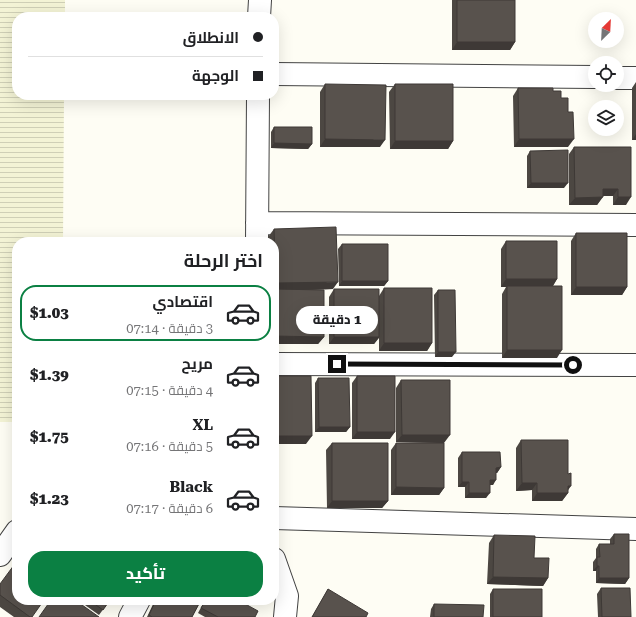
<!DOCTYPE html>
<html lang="ar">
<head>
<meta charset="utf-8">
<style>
	body { margin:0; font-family:"Roboto Serif",Cairo,serif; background:#f2f2f2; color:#202124; direction:rtl; height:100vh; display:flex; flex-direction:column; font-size:15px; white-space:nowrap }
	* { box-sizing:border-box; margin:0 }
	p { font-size:13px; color:#757577 }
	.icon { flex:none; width:22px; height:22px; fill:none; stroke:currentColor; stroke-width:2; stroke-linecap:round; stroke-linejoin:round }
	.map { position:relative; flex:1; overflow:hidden; direction:ltr }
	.drawer { position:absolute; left:12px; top:237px; width:267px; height:368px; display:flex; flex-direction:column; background:#fff; border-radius:16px; box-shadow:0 4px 16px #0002; direction:rtl }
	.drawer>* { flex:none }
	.banner { position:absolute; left:12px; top:12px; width:267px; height:88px; border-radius:16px; box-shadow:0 4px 16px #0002; direction:rtl; display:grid; align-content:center; height:88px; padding:0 16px; background:#fff }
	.needle { width:26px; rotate:24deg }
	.tools { position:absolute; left:588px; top:12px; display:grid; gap:8px }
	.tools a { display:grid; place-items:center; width:36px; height:36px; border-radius:50%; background:#fff; box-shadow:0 4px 16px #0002; font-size:20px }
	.end { position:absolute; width:18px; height:18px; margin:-9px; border:5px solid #101010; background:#fff; box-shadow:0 0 0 2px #fff }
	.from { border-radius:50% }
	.bubble { position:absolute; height:28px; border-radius:14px; background:#fff; box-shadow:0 4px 16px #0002; font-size:13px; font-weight:800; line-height:28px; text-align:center; direction:rtl }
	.banner b { display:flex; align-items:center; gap:14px; height:38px; font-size:15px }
	.banner b+b { border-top:1px solid #e0e0e0 }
	.banner i { width:10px; height:10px; background:#202124 }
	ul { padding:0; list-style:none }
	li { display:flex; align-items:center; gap:12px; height:56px; margin:0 8px 6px; padding:0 8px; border:2px solid transparent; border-radius:16px }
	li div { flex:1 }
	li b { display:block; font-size:15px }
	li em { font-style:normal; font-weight:800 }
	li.on { border-color:#0b8043 }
	li>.icon { width:36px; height:36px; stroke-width:1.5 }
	h2 { padding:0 16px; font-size:18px; line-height:48px }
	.button { display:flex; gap:8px; margin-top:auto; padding:8px 16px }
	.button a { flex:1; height:46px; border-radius:16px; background:#0b8043; color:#fff; font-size:16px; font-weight:800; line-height:46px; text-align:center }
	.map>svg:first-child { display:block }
	.farmland { fill:url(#farmland-rules) }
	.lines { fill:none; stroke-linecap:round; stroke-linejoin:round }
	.minor-casing { stroke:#434343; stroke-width:24 }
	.minor { stroke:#fff; stroke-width:22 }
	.wall { fill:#4c4742 }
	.shaded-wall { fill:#3e3936 }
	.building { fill:#58524d; stroke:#3e3936 }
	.route { stroke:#101010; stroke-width:5 }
</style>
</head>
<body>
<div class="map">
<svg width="636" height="617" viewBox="0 0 636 617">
	<defs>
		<pattern id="farmland-rules" width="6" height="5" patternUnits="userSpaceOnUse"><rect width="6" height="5" fill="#f3f3d5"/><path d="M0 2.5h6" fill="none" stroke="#cfcfb6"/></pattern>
	</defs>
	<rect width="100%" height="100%" fill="#fefdf4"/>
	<path class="farmland" d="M0,0H65V17H17V95H64L63,242H17V422H0Z"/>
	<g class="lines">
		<g class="minor-casing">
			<path id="minor" d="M259,17L260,0
				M274,74L595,77
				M617,78H636
				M257,223L636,225
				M257,242L258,95
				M274,364L636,365
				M274,518L636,529
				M0,555L17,531
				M274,559L287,596L285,617
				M130,617L139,600"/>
		</g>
		<use href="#minor" class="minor"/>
	</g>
	<path class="wall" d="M452,0H515V42L510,50H452Z
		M636,82V140H632V88Z
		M325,84L380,147H320V92Z
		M395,84L453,141L448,149H390L389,92Z
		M518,88L553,91L561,98L568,147H514L513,96Z
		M274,127L312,144L308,149L271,148V132Z
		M574,147H631L626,205H613V196H603L597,205H569V154Z
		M530,151L564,188H527V156Z
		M274,229L333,289L308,290L324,337L318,344H274V242H269L268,237Z
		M576,233L627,287L622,295H571V241Z
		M506,241L557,279L553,286L557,358H502V294L506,287H501V249Z
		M342,244L388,281L384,286H339L338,249Z
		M384,288L432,343L427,351H379V338L374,344H329V297L334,289L379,296Z
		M438,290L452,357H435L434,295Z
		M357,376L390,439H352V383Z
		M318,378L350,427L346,432H315V383Z
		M401,380L444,443L396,442V388Z
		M521,440L568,491V493L562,501H532V490L516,491V448Z
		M332,443L388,501L382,508H327L326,450Z
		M396,443L444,488L439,495H391V450Z
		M462,452L501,467L497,473H496L493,485H490L486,498H465V487H458V458Z
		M614,534L629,578L625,584L596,583V571H593V562L596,558V549L599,544H610V539Z
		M494,535L548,578L543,586L487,584L489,543Z
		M0,584L32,617H14L0,607Z
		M601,588L631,617H598L597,594Z
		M328,589L366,617H312Z
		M493,589L542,617H490V594Z
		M78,600H110L99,615Z
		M155,600H201L192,617H147Z
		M205,600H238L255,617H205L198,613Z
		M434,604L483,617H430L431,609Z"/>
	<path class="shaded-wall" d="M457,42H515L510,50H452Z
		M636,134V140H632Z
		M325,139L385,140L380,147H320Z
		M519,139H574L568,147H514Z
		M395,141H453L448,149H390Z
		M274,143L312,144L308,149L271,148Z
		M531,183H568L564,188H527Z
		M603,189H618L613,196H597Z
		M603,197L597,205H569L575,198Z
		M618,197H631L626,205H613Z
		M506,279H557L552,287L507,286L506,287H501Z
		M342,281H388L384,286H339Z
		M338,282L333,289L275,291V289L274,290V286L276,283Z
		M576,287H627L622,295H571Z
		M274,336L324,337L318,344H274Z
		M334,337H379L374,344H329Z
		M384,343H432L427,351H379Z
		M507,350H562L557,358H502Z
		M438,352H456L452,357H435Z
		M319,427H350L346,432H315Z
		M357,432H395L390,439H352Z
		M402,435H450L444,443L396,442Z
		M274,436H312L306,444H274Z
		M501,467L497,473H493L496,468Z
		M490,480H496L493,485H486Z
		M462,482H469L465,487H458Z
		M522,483H537L532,490L516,491Z
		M568,486H571L566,493H568L562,501H532L537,493Z
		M396,487L444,488L439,495H391Z
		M469,493H490L486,498H465Z
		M332,501H388L382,508H327Z
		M597,566H599L596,571H593Z
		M493,577L548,578L543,586L487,584Z
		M599,578H629L625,584L596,583Z"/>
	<path class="building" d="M457,0H515V42H457Z
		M325,84L386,85L385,140L325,139Z
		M395,84H453V141H395Z
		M518,88H553V91H561V98H568V112H573L574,139H519Z
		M274,127H312V144L274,143Z
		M574,147H631V197H618V189H603V197L575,198Z
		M568,150V183H531L530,151Z
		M336,227L338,282L276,283L274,229Z
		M576,233H627V287H576Z
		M506,241H557V279H506Z
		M342,244H388V281H342Z
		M507,286H562V350H507Z
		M384,288H432V343H384Z
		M275,289L324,290V337L274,336Z
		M334,289H379V337H334Z
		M438,290H455L456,352H438Z
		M274,376H311L312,436H274Z
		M357,376H395V432H357Z
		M318,378H349L350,427H319Z
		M401,380H450V435H402Z
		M521,440H568V474L571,473V486H568V493H537V483H522Z
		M332,443H388V501H332Z
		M396,443H444V488L396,487Z
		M462,452H500L501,467L496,468V480H490V493H469V482H462Z
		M614,534H629V578H599V566H597V557H600L599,544H614Z
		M494,535L535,536L534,558H549L548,578L493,577Z
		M17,561V600H44L32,617H30L0,595V584Z
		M601,588H630L631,617H602Z
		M328,589L368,613L366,617H312Z
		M493,589H542V617H493Z
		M51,600H75L99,617H39Z
		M89,600H110L103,610Z
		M156,600H201L192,617H152L149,615Z
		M206,600H238L258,611L255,617H218L201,608Z
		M434,604L484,605L483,617H434Z"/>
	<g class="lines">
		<path class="route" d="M337,364L573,365"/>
	</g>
</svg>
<div class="tools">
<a><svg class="needle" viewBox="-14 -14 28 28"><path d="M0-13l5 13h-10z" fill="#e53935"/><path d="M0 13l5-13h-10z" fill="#757577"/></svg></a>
<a><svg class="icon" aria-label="locate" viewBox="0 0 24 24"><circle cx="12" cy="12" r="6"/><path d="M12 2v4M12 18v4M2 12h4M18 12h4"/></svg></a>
<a><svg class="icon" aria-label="layers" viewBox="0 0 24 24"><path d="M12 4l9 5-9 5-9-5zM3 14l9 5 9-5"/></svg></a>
</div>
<i class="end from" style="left:573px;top:365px"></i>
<i class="end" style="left:337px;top:364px"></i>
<div class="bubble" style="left:296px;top:306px;width:82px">1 دقيقة</div>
<div class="banner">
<b><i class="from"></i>الانطلاق</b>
<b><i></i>الوجهة</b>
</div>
<section class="drawer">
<h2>اختر الرحلة</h2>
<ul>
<li class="on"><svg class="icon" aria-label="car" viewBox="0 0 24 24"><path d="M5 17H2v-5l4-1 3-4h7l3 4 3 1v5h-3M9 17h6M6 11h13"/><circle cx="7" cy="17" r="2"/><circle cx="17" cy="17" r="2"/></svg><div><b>اقتصادي</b><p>3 دقيقة · 07:14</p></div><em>$1.03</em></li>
<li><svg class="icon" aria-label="car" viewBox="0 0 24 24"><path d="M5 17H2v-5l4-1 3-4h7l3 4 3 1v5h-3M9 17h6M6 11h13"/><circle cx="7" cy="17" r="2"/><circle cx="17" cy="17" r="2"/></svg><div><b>مريح</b><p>4 دقيقة · 07:15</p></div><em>$1.39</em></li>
<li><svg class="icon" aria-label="car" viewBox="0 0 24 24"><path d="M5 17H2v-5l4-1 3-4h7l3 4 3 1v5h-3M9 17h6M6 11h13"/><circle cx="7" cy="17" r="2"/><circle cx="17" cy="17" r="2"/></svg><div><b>XL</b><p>5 دقيقة · 07:16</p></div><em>$1.75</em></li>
<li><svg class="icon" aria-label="car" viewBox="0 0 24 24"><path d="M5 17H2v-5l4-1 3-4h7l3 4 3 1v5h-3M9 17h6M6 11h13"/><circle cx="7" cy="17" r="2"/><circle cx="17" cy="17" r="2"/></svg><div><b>Black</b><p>6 دقيقة · 07:17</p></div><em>$1.23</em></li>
</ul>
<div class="button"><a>تأكيد</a></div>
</section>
</div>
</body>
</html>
